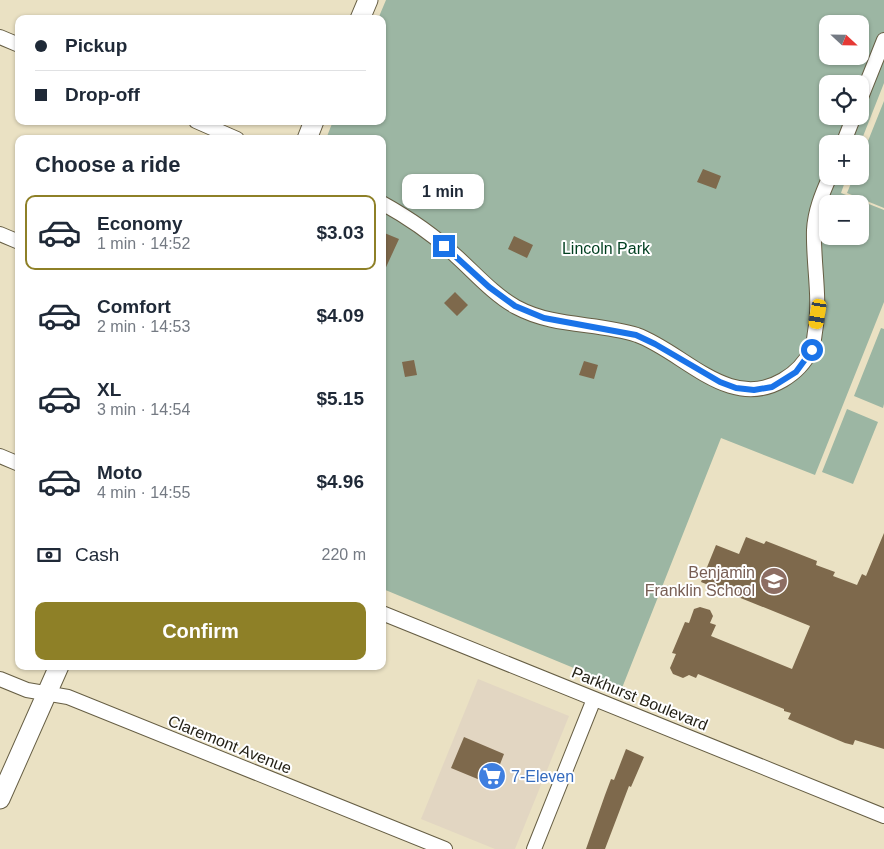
<!DOCTYPE html>
<html lang="en">
<head>
<meta charset="utf-8">
<style>
	body { margin:0; font-family:Helvetica,sans-serif; background:#f6f6f7; color:#1f2937; height:100vh; display:flex; flex-direction:column; font-size:19px; white-space:nowrap }
	* { box-sizing:border-box; margin:0 }
	p { font-size:16px; color:#747a83 }
	.icon { flex:none; width:28px; height:28px; fill:none; stroke:currentColor; stroke-width:2; stroke-linecap:round; stroke-linejoin:round }
	.map { position:relative; flex:1; overflow:hidden }
	.side { position:absolute; left:15px; top:135px; width:371px; height:535px; display:flex; flex-direction:column; background:#fff; border-radius:10px; box-shadow:0 1px 4px #0004 }
	.side>* { flex:none }
	.banner { position:absolute; left:15px; top:15px; width:371px; height:110px; border-radius:10px; box-shadow:0 1px 4px #0004; display:grid; align-content:center; height:110px; padding:0 20px; background:#fff }
	.needle { width:32px; rotate:112deg }
	.buttons { position:absolute; left:819px; top:15px; display:grid; gap:10px }
	.buttons a { display:grid; place-items:center; width:50px; height:50px; border-radius:10px; background:#fff; box-shadow:0 1px 4px #0004; font-size:25px }
	.end { position:absolute; width:22px; height:22px; margin:-11px; border:6px solid #1a73e8; background:#fff; box-shadow:0 0 0 2px #fff }
	.from { border-radius:50% }
	.bubble { position:absolute; height:35px; border-radius:10px; background:#fff; box-shadow:0 1px 4px #0004; font-size:16px; font-weight:600; line-height:35px; text-align:center }
	.car { position:absolute; width:15px; height:30px; margin:-15px -8px; border-radius:6px; box-shadow:0 0 4px 1px #0007; background:linear-gradient(#f5c518 24%,#345 0 40%,#f5c518 0 76%,#345 0 86%,#f5c518 0) }
	.banner b { display:flex; align-items:center; gap:18px; height:48px; font-size:19px }
	.banner b+b { border-top:1px solid #e0e1e3 }
	.banner i { width:12px; height:12px; background:#1f2937 }
	ul { padding:0; list-style:none }
	li { display:flex; align-items:center; gap:15px; height:75px; margin:0 10px 8px; padding:0 10px; border:2px solid transparent; border-radius:10px }
	li div { flex:1 }
	li b { display:block; font-size:19px }
	li em { font-style:normal; font-weight:600 }
	li.active { border-color:#8e8027 }
	li>.icon { width:45px; height:45px; stroke-width:1.5 }
	h2 { padding:0 20px; font-size:22px; line-height:60px }
	.pay { display:flex; align-items:center; gap:12px; height:55px; padding:0 20px; font-size:19px }
	.pay p { margin-inline-start:auto }
	.cta { display:flex; gap:10px; margin-top:auto; padding:10px 20px }
	.cta a { flex:1; height:58px; border-radius:10px; background:#8e8027; color:#fff; font-size:20px; font-weight:600; line-height:58px; text-align:center }
	.map>svg:first-child { display:block }
	.commercial { fill:#e2d6c2 }
	.green { fill:#9cb6a3; fill-rule:evenodd }
	.building { fill:#7e694c }
	.lines { fill:none; stroke-linecap:round; stroke-linejoin:round }
	.street-casing { stroke:#665e44; stroke-width:16 }
	.secondary-casing { stroke:#665e44; stroke-width:21 }
	.street { stroke:#fff; stroke-width:14 }
	.secondary { stroke:#fff; stroke-width:19 }
	.route { stroke:#1a73e8; stroke-width:6 }
	.labels { text-anchor:middle; stroke-width:4; stroke-linejoin:round; paint-order:stroke }
	.park-label { font-size:16px; fill:#013f20; stroke:#fff }
	.education-label { font-size:16px; fill:#785e54; stroke:#fff; text-anchor:end }
	.street-label { font-size:16px; fill:#221f14; stroke:#fff }
	.shop-label { font-size:16px; fill:#366cbe; stroke:#fff; text-anchor:start }
</style>
</head>
<body>
<div class="map">
<svg width="884" height="849" viewBox="0 0 884 849">
	<rect width="100%" height="100%" fill="#eae1c3"/>
	<path class="commercial" d="M478,679L569,716L515,849H495L421,819Z"/>
	<path class="green" d="M386,0H884V83L860,144H828V176H847L841,193L884,210V302L815,475L721,438L622,688L383,589L382,139H326L333,121H382V19H378ZM828,24H860V56H828ZM828,84H860V116H828ZM828,204H860V236H828Z
		M884,101V208L847,193L854,176H860V161Z
		M881,328L884,329V404L883,408L854,396Z
		M847,409L878,422L853,484L822,472Z"/>
	<path class="building" d="M703,169L721,176L716,189L697,182Z
		M382,232L399,239L382,276Z
		M514,236L533,245L527,258L508,249Z
		M455,292L468,305L457,316L444,303Z
		M414,360L417,375L405,377L402,362Z
		M584,361L598,365L594,379L579,375Z
		M884,533V749L855,740L853,745L845,743L788,719L791,713L784,711V709L698,674L696,678L689,675L683,678L673,674L670,668L676,654L672,653L685,622L689,623L694,609L700,607L710,610L713,616L710,623L716,625L711,636L792,669L810,626L701,582L716,545L739,554L746,537L764,544L766,541L817,561L816,565L835,572L833,576L857,585L862,574L866,576Z
		M464,737L504,754L492,785L451,768Z
		M626,749L644,757L631,787L629,786L605,849H586L605,795L611,779L614,780Z"/>
	<g class="lines">
		<g class="street-casing">
			<path id="street" d="M0,37L19,45
				M860,100L884,40
				M196,121L237,139
				M843,144L854,116
				M382,203C409,218 434,235 456,256C475,273 493,294 516,307C555,328 597,322 637,335C684,352 729,412 783,380C795,373 805,363 811,350C814,345 814,338 815,332C821,298 813,264 814,230C815,211 822,194 830,176
				M0,234L19,242
				M0,456L19,464
				M382,613L884,816
				M0,679L27,690L68,697L445,849
				M534,849L594,699"/>
		</g>
		<g class="secondary-casing">
			<path id="secondary" d="M360,19L368,0
				M307,139L314,121
				M0,799L59,666"/>
		</g>
		<use href="#street" class="street"/>
		<use href="#secondary" class="secondary"/>
	</g>
	<g class="lines">
		<path class="route" d="M444,246L489,287L515,306L544,318L636,335L655,344L720,382L736,388L754,390L772,387L796,372L812,350"/>
	</g>
	<defs>
		<g id="school-disc" transform="scale(1.4375)"><circle r="9.5" fill="#8d6e63" stroke="#fff"/><path d="M0-5L7-2L0 1L-7-2ZM-4 1L0 2.5L4 1V4Q0 6-4 4Z" fill="#fff"/></g>
		<g id="supermarket-disc" transform="scale(1.4375)"><circle r="9.5" fill="#3f7fe0" stroke="#fff"/><path d="M-6-5.5h2.5l.6 2H6L4.5 2H-2.5L-4.4-4H-6ZM-1.5 3.2a1.3 1.3 0 1 0 .1 0ZM3 3.2a1.3 1.3 0 1 0 .1 0Z" fill="#fff"/></g>
	</defs>
	<g fill-rule="evenodd">
		<use href="#school-disc" x="774" y="581"/>
		<use href="#supermarket-disc" x="492" y="776"/>
	</g>
	<g class="labels">
		<g class="park-label">
			<text x="606" y="254">Lincoln Park</text>
		</g>
		<g class="education-label">
			<text x="755" y="578">Benjamin<tspan x="755" dy="18">Franklin School</tspan></text>
		</g>
		<g class="street-label">
			<text transform="translate(640 698) rotate(22)" y="6">Parkhurst Boulevard</text>
			<text transform="translate(230 744) rotate(22)" y="6">Claremont Avenue</text>
		</g>
		<g class="shop-label">
			<text x="511" y="782">7-Eleven</text>
		</g>
	</g>
</svg>
<div class="buttons">
<a><svg class="needle" viewBox="-14 -14 28 28"><path d="M0-13l5 13h-10z" fill="#e53935"/><path d="M0 13l5-13h-10z" fill="#747a83"/></svg></a>
<a><svg class="icon" aria-label="locate" viewBox="0 0 24 24"><circle cx="12" cy="12" r="6"/><path d="M12 2v4M12 18v4M2 12h4M18 12h4"/></svg></a>
<a>+</a>
<a>−</a>
</div>
<i class="end from" style="left:812px;top:350px"></i>
<i class="end" style="left:444px;top:246px"></i>
<div class="bubble" style="left:402px;top:174px;width:82px">1 min</div>
<i class="car" style="left:818px;top:314px;rotate:190deg"></i>
<div class="banner">
<b><i class="from"></i>Pickup</b>
<b><i></i>Drop-off</b>
</div>
<section class="side">
<h2>Choose a ride</h2>
<ul>
<li class="active"><svg class="icon" aria-label="car" viewBox="0 0 24 24"><path d="M5 17H2v-5l4-1 3-4h7l3 4 3 1v5h-3M9 17h6M6 11h13"/><circle cx="7" cy="17" r="2"/><circle cx="17" cy="17" r="2"/></svg><div><b>Economy</b><p>1 min · 14:52</p></div><em>$3.03</em></li>
<li><svg class="icon" aria-label="car" viewBox="0 0 24 24"><path d="M5 17H2v-5l4-1 3-4h7l3 4 3 1v5h-3M9 17h6M6 11h13"/><circle cx="7" cy="17" r="2"/><circle cx="17" cy="17" r="2"/></svg><div><b>Comfort</b><p>2 min · 14:53</p></div><em>$4.09</em></li>
<li><svg class="icon" aria-label="car" viewBox="0 0 24 24"><path d="M5 17H2v-5l4-1 3-4h7l3 4 3 1v5h-3M9 17h6M6 11h13"/><circle cx="7" cy="17" r="2"/><circle cx="17" cy="17" r="2"/></svg><div><b>XL</b><p>3 min · 14:54</p></div><em>$5.15</em></li>
<li><svg class="icon" aria-label="car" viewBox="0 0 24 24"><path d="M5 17H2v-5l4-1 3-4h7l3 4 3 1v5h-3M9 17h6M6 11h13"/><circle cx="7" cy="17" r="2"/><circle cx="17" cy="17" r="2"/></svg><div><b>Moto</b><p>4 min · 14:55</p></div><em>$4.96</em></li>
</ul>
<div class="pay"><svg class="icon" aria-label="cash" viewBox="0 0 24 24"><path d="M3 7h18v10H3z"/><circle cx="12" cy="12" r="2"/></svg>Cash<p>220 m</p></div>
<div class="cta"><a>Confirm</a></div>
</section>
</div>
</body>
</html>
